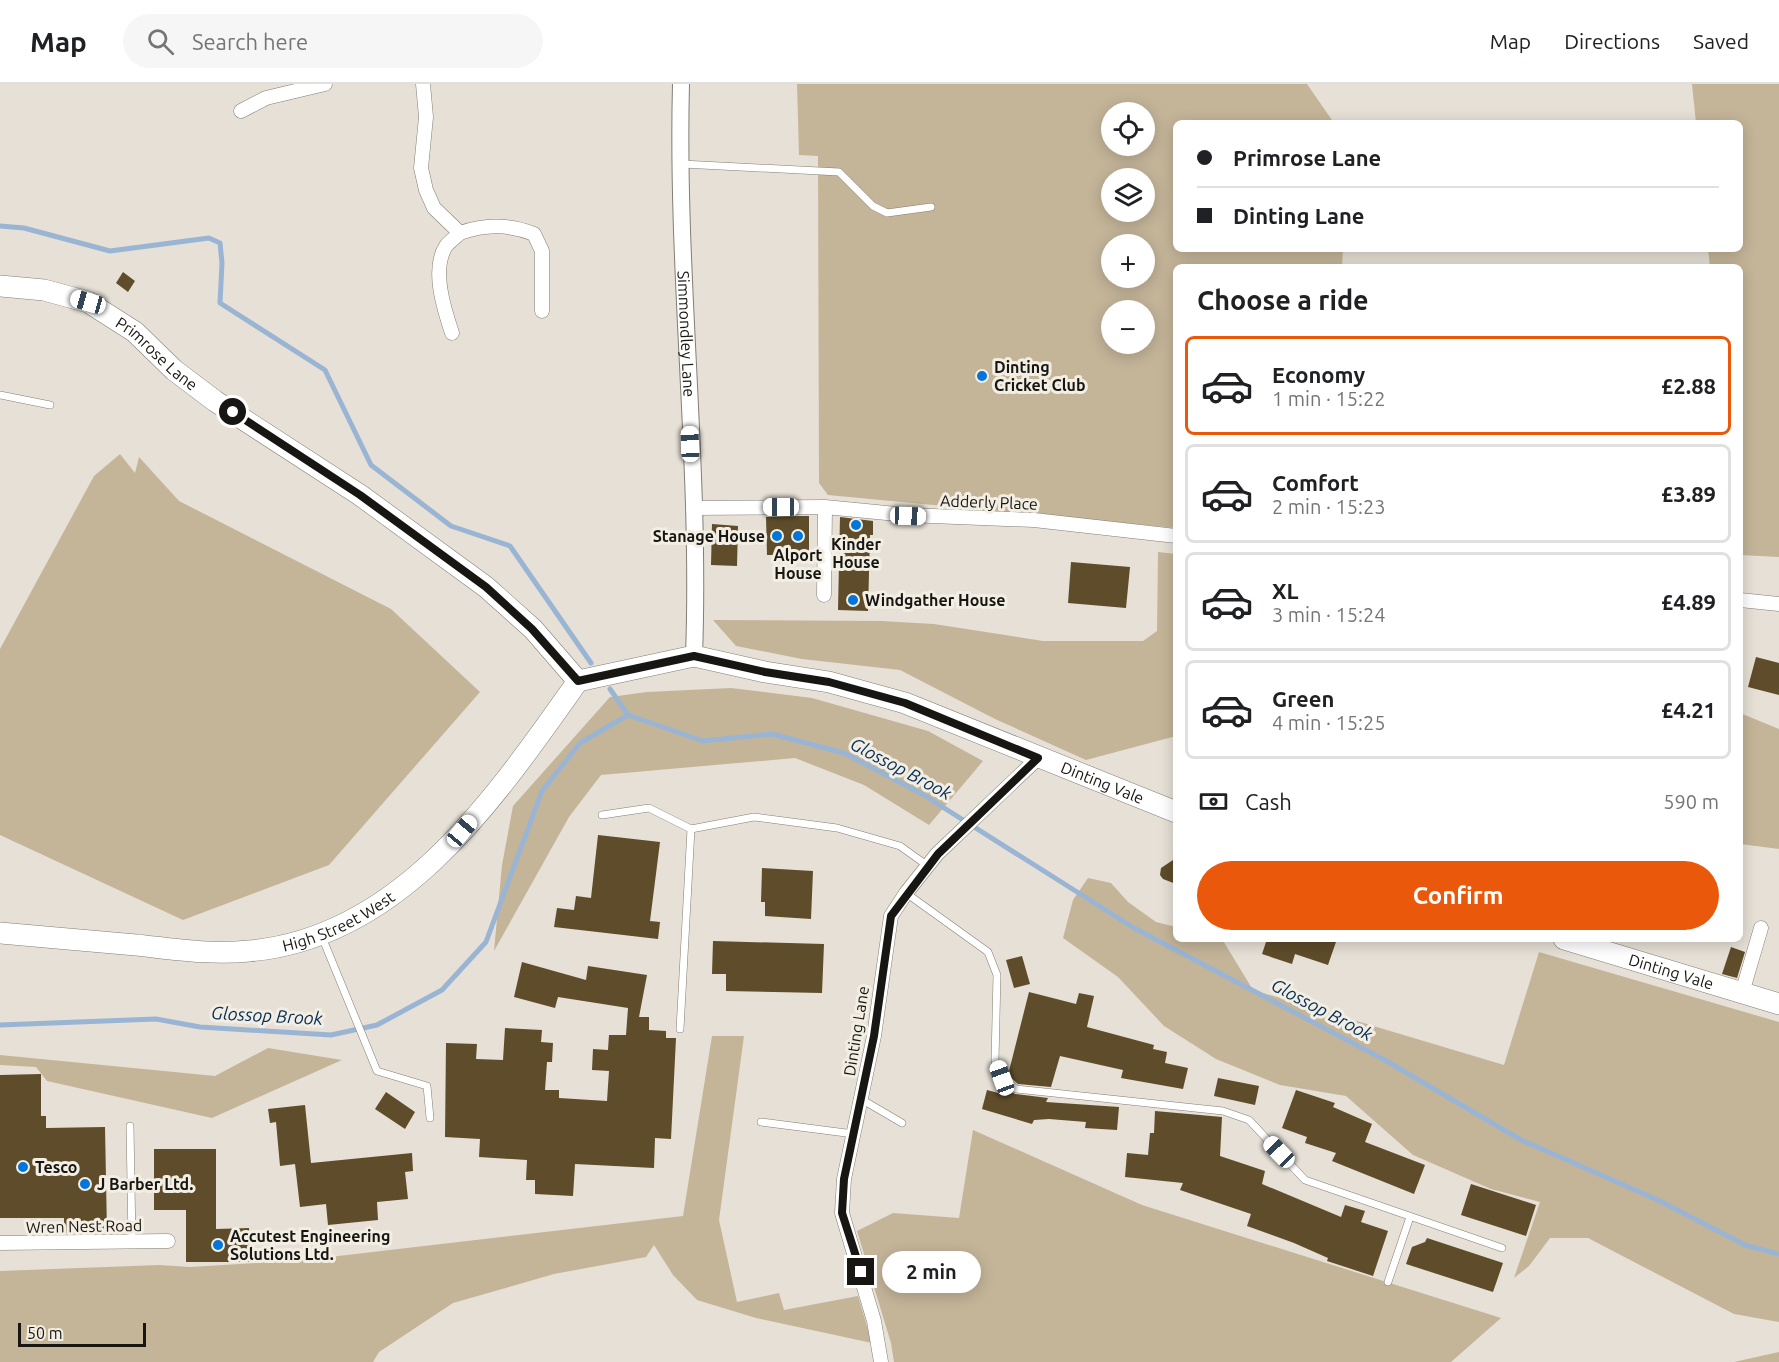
<!DOCTYPE html>
<html lang="en">
<head>
<meta charset="utf-8">
<style>
	body { margin:0; font-family:Ubuntu,sans-serif; background:#f6f6f6; color:#202124; height:100vh; display:flex; flex-direction:column; font-size:22px; white-space:nowrap }
	* { box-sizing:border-box; margin:0 }
	p { font-size:20px; color:#757577 }
	.icon { flex:none; width:33px; height:33px; fill:none; stroke:currentColor; stroke-width:2; stroke-linecap:round; stroke-linejoin:round }
	.map { position:relative; flex:1; overflow:hidden }
	.side { position:absolute; left:1173px; top:180px; width:570px; height:678px; display:flex; flex-direction:column; background:#fff; border-radius:9px; box-shadow:0 3px 15px #0003 }
	.side>* { flex:none }
	.top-card { position:absolute; left:1173px; top:36px; width:570px; height:132px; border-radius:9px; box-shadow:0 3px 15px #0003; display:grid; align-content:center; height:132px; padding:0 24px; background:#fff }
	.controls { position:absolute; left:1101px; top:18px; display:grid; gap:12px }
	.controls a { display:grid; place-items:center; width:54px; height:54px; border-radius:50%; background:#fff; box-shadow:0 3px 15px #0003; font-size:30px }
	.scale { position:absolute; left:18px; bottom:15px; width:128px; box-sizing:border-box; padding-left:6px; border:3px solid #181612; border-top:0; font-size:16px; line-height:21px; white-space:nowrap; color:#181612; -webkit-text-stroke:4px #f3eee3; paint-order:stroke }
	.end { position:absolute; width:27px; height:27px; margin:-14px; border:8px solid #181612; background:#fff; box-shadow:0 0 0 3px #fff }
	.from { border-radius:50% }
	.bubble { position:absolute; height:42px; border-radius:21px; background:#fff; box-shadow:0 3px 15px #0003; font-size:20px; font-weight:600; line-height:42px; text-align:center }
	.car { position:absolute; width:18px; height:36px; margin:-18px -9px; border-radius:8px; box-shadow:0 0 4px 2px #0007; background:linear-gradient(#fff 24%,#345 0 40%,#fff 0 76%,#345 0 86%,#fff 0) }
	.top-card b { display:flex; align-items:center; gap:21px; height:57px; font-size:22px }
	.top-card b+b { border-top:2px solid #e0e0e0 }
	.top-card i { width:15px; height:15px; background:#202124 }
	ul { padding:0; list-style:none }
	li { display:flex; align-items:center; gap:18px; height:99px; margin:0 12px 9px; padding:0 12px; border:3px solid #e0e0e0; border-radius:9px }
	li div { flex:1 }
	li b { display:block; font-size:22px }
	li em { font-style:normal; font-weight:600 }
	li.current { border-color:#ea580c }
	li>.icon { width:54px; height:54px; stroke-width:1.5 }
	h2 { padding:0 24px; font-size:27px; line-height:72px }
	.pay { display:flex; align-items:center; gap:15px; height:66px; padding:0 24px; font-size:22px }
	.pay p { margin-inline-start:auto }
	.action { display:flex; gap:12px; margin-top:auto; padding:12px 24px }
	.action a { flex:1; height:69px; border-radius:36px; background:#ea580c; color:#fff; font-size:24px; font-weight:600; line-height:69px; text-align:center }
	header { display:flex; align-items:center; gap:36px; box-sizing:border-box; height:84px; padding:0 30px; background:#fff; border-bottom:2px solid #e0e0e0 }
	header strong { font-size:28px }
	nav { display:flex; gap:33px; margin-inline-start:auto; font-size:21px }
	.search { width:420px; height:54px; background:#f6f6f6; display:flex; align-items:center; gap:15px; box-sizing:border-box; padding:0 21px; border-radius:33px; color:#757577; font-size:22px }
	.map>svg:first-child { display:block }
	.green { fill:#c4b599; fill-rule:evenodd }
	.lines { fill:none; stroke-linecap:round; stroke-linejoin:round }
	.stream { stroke:#9ab4d4; stroke-width:5 }
	.building { fill:#5e4c2a }
	.service-casing { stroke:#837e75; stroke-width:8 }
	.minor-casing { stroke:#837e75; stroke-width:15 }
	.tertiary-casing { stroke:#837e75; stroke-width:18 }
	.primary-casing { stroke:#837e75; stroke-width:22 }
	.service { stroke:#fff; stroke-width:7 }
	.minor { stroke:#fff; stroke-width:14 }
	.tertiary { stroke:#fff; stroke-width:16 }
	.primary { stroke:#fff; stroke-width:21 }
	.route { stroke:#181612; stroke-width:8 }
	.poi-dot { fill:#0075dc; stroke:#f3eee3; stroke-width:2 }
	.labels { text-anchor:middle; stroke-width:6; stroke-linejoin:round; paint-order:stroke }
	.street-label { font-size:16px; fill:#181612; stroke:#f3eee3 }
	.poi-label { font-size:16px; font-weight:bold; fill:#181612; stroke:#f3eee3; text-anchor:start }
	.water-label { font-size:18px; font-style:italic; fill:#062d55; stroke:#f3eee3 }
</style>
</head>
<body>
<header>
<strong>Map</strong>
<div class="search"><svg class="icon" aria-label="search" viewBox="0 0 24 24"><circle cx="10" cy="10" r="6"/><path d="M15 15l6 6"/></svg>Search here</div>
<nav><a>Map</a><a>Directions</a><a>Saved</a></nav>
</header>
<div class="map">
<svg width="1779" height="1278" viewBox="0 0 1779 1278">
	<rect width="100%" height="100%" fill="#e6e0d6"/>
	<path class="green" d="M797,0H1307L1334,39H1176V165H1343L1342,183H1176V444L828,411L819,399L818,72L799,71ZM1112,28H1144V62H1112ZM1112,94H1144V128H1112ZM1112,160H1144V194H1112ZM1112,226H1144V260H1112Z
		M1692,0H1779V473L1740,471V183H1710L1708,165H1740V39H1696Z
		M120,370L135,389L139,373L179,417L391,525L480,608L329,781L183,836L0,751V565L94,392Z
		M1158,468L1176,470V652L1086,676L995,635L900,586L802,575L736,562L713,536L881,537L934,540L1043,557H1143L1157,547Z
		M731,604L812,614L928,647L983,677L929,741L864,701L795,674L601,691L569,733L494,867L502,781L513,722L610,613L647,608Z
		M1740,629L1779,645V765L1740,760Z
		M1088,794L1111,799L1128,818L1156,838L1176,843V855H1222L1253,906L1504,981L1539,868L1779,938V1238L1734,1230L1588,1154H1550L1529,1182L1514,1194L1540,1118L1491,1105L1413,1071L1346,1012L1280,1001L1216,975L1164,942L1118,893L1063,854L1073,816Z
		M712,952H744L719,1136L737,1218L779,1209L784,1226L858,1212L872,1259L756,1234L697,1216L673,1191L654,1161L646,1173L554,1190L453,1219L379,1268L373,1278H0V1187L159,1181L190,1183L304,1176L683,1132Z
		M268,964L342,976L212,1034L47,997L36,983L0,981V971L215,992Z
		M973,1046L1142,1121L1501,1234L1451,1278H894L891,1259L857,1147L893,1129L959,1134Z
		M1779,1268V1278H1734Z"/>
	<g class="lines">
		<path class="stream" d="M0,142L24,144L110,167L209,154L220,159L222,179L220,219L325,286L371,381L451,442L510,462L591,579
			M610,605L628,631
			M0,941L156,935L200,943L331,951L377,941L442,906L486,858L542,707L580,659L628,631L703,657L772,650L844,669L922,710L1134,844L1383,975L1521,1056L1658,1116L1745,1161L1779,1170"/>
	</g>
	<path class="building" d="M123,188L135,197L128,208L116,199Z
		M800,432H809V471H767L766,433Z
		M840,433L873,437V451H870L868,527L838,526Z
		M712,440L738,442L737,482L711,481Z
		M1071,478L1130,483L1126,524L1068,519Z
		M1756,573L1779,579V611L1748,603Z
		M598,751L660,758L650,837L660,838L658,855L554,843L557,824L574,826L576,812L591,814Z
		M1176,774V800L1163,795L1160,791L1161,784Z
		M762,784L813,787L811,835L765,832V818H761Z
		M1267,855H1337L1328,881L1295,870L1292,880L1262,870Z
		M713,857L824,860L822,909L726,907V890H712Z
		M1731,863L1745,868L1737,894L1722,890Z
		M1022,872L1030,900L1014,904L1006,876Z
		M522,878L586,896L588,882L647,891L639,933H649V946L666,947V954H676L671,1055L655,1054L654,1084L575,1080L573,1112L535,1110V1096H526L527,1076L479,1073L480,1055L445,1053L446,959L477,960L476,975L503,976L505,944L542,946L541,958L553,959L552,978H547L545,1006H559V1014L607,1017L609,987L592,986L593,965L608,966L609,951H626L628,924L558,913L555,924L514,913Z
		M1029,908L1076,920L1079,909L1094,912L1087,943L1154,961L1153,965L1167,968L1165,979L1188,984L1183,1005L1121,994L1123,986L1060,972L1051,1003L1018,1000L1008,991Z
		M41,990V1032H46V1044L105,1043L107,1149H64V1134H0V991Z
		M1218,994L1259,1002L1255,1021L1214,1012Z
		M1004,1003L1015,1010L1048,1014L1046,1018L1119,1023L1117,1046L1085,1044L1086,1038L1049,1035L1034,1036L1032,1040L982,1025L987,1006L1002,1010Z
		M1296,1006L1335,1019L1333,1023L1372,1040L1365,1058L1425,1081L1414,1110L1332,1077L1336,1069L1305,1059L1307,1053L1282,1044Z
		M386,1008L415,1028L405,1045L375,1025Z
		M305,1021L311,1079L412,1069L413,1087L405,1088L408,1115L377,1118L378,1136L328,1141L326,1120L300,1123L295,1080L280,1082L276,1038L270,1039L268,1025Z
		M1155,1027L1222,1033L1220,1072L1265,1087L1262,1100L1341,1133L1345,1121L1365,1127L1361,1138L1388,1147L1373,1192L1327,1177L1328,1174L1294,1159L1247,1142L1251,1130L1180,1106L1183,1099L1125,1093L1127,1069L1148,1071L1150,1049H1154Z
		M154,1065H216V1145L249,1144L250,1178H186V1126H154Z
		M1471,1100L1536,1121L1526,1152L1461,1131Z
		M1427,1154L1503,1179L1493,1208L1406,1180L1412,1163L1425,1158Z"/>
	<g class="lines">
		<g class="service-casing">
			<path id="service" d="M682,80L839,88L873,122L887,129L931,123
				M0,311L50,321
				M602,731L649,724L691,745
				M906,809L988,868L997,891L995,977L1002,994L1016,1005L1223,1027L1249,1036L1305,1096L1502,1164
				M322,853L377,987L427,1002L430,1034
				M680,945L691,745L754,733L837,744L900,762L928,782
				M861,1015L902,1039
				M761,1038L854,1050
				M130,1042L132,1158
				M1388,1198L1410,1133"/>
		</g>
		<g class="minor-casing">
			<path id="minor" d="M423,0L426,33L421,84L426,106L434,124L460,149C456,153 450,157 446,162C431,185 444,225 452,249
				M241,27L266,14L325,0
				M460,149C486,140 509,140 534,150L542,167V227
				M693,424L825,423L907,431L1034,436L1176,452
				M824,511L825,423
				M1740,516L1779,520
				M1742,909L1761,844
				M0,1159L168,1157
				M881,1278L874,1237L842,1129L844,1095L874,952L891,832L906,809L937,770L1038,674"/>
		</g>
		<g class="tertiary-casing">
			<g id="tertiary">
				<path id="s1" d="M681,0C676,191 701,382 694,572"/>
			</g>
		</g>
		<g class="primary-casing">
			<g id="primary">
				<path id="s2" d="M0,202L44,206L88,218L135,248L174,286L215,317L360,411L486,503L533,545L578,597"/>
				<path id="s3" d="M578,597L694,572L765,588L829,598L905,619L1176,728"/>
				<path id="s4" d="M0,849C45,853 91,857 136,861C173,865 211,871 249,867C402,854 497,711 578,597"/>
				<path id="s5" d="M1564,855L1779,920"/>
			</g>
		</g>
		<use href="#service" class="service"/>
		<use href="#minor" class="minor"/>
		<use href="#tertiary" class="tertiary"/>
		<use href="#primary" class="primary"/>
	</g>
	<g class="lines">
		<path class="route" d="M233,328L360,411L486,503L532,545L578,597L694,572L765,588L829,598L905,619L1038,674L938,770L891,832L874,952L844,1095L842,1129L861,1188"/>
	</g>
	<g class="poi-dot">
		<circle cx="982" cy="292" r="6"/>
		<circle cx="856" cy="441" r="6"/>
		<circle cx="777" cy="452" r="6"/>
		<circle cx="798" cy="452" r="6"/>
		<circle cx="853" cy="516" r="6"/>
		<circle cx="23" cy="1083" r="6"/>
		<circle cx="85" cy="1100" r="6"/>
		<circle cx="218" cy="1161" r="6"/>
	</g>
	<g class="labels">
		<g class="street-label">
			<text dy="6" stroke="none"><textPath href="#s1" startOffset="250">Simmondley Lane</textPath></text>
			<text dy="6" stroke="none"><textPath href="#s2" startOffset="176">Primrose Lane</textPath></text>
			<text transform="translate(989 418) rotate(2)" y="6">Adderly Place</text>
			<text dy="6" stroke="none"><textPath href="#s3" startOffset="548">Dinting Vale</textPath></text>
			<text dy="6" stroke="none"><textPath href="#s4" startOffset="345">High Street West</textPath></text>
			<text dy="6" stroke="none"><textPath href="#s5" startOffset="112">Dinting Vale</textPath></text>
			<text transform="translate(856 947) rotate(-81)" y="6">Dinting Lane</text>
			<text transform="translate(84 1142) rotate(-1)" y="6">Wren Nest Road</text>
		</g>
		<g class="poi-label">
			<text x="994" y="289">Dinting<tspan x="994" dy="18">Cricket Club</tspan></text>
			<text x="765" y="458" text-anchor="end">Stanage House</text>
			<text x="856" y="466" text-anchor="middle">Kinder<tspan x="856" dy="18">House</tspan></text>
			<text x="798" y="477" text-anchor="middle">Alport<tspan x="798" dy="18">House</tspan></text>
			<text x="865" y="522">Windgather House</text>
			<text x="35" y="1089">Tesco</text>
			<text x="97" y="1106">J Barber Ltd.</text>
			<text x="230" y="1158">Accutest Engineering<tspan x="230" dy="18">Solutions Ltd.</tspan></text>
		</g>
		<g class="water-label">
			<text transform="translate(901 685) rotate(28)" y="6">Glossop Brook</text>
			<text transform="translate(1322 926) rotate(28)" y="6">Glossop Brook</text>
			<text transform="translate(267 932) rotate(3)" y="6">Glossop Brook</text>
		</g>
	</g>
</svg>
<div class="controls">
<a><svg class="icon" aria-label="locate" viewBox="0 0 24 24"><circle cx="12" cy="12" r="6"/><path d="M12 2v4M12 18v4M2 12h4M18 12h4"/></svg></a>
<a><svg class="icon" aria-label="layers" viewBox="0 0 24 24"><path d="M12 4l9 5-9 5-9-5zM3 14l9 5 9-5"/></svg></a>
<a>+</a>
<a>−</a>
</div>
<div class="scale">50 m</div>
<i class="end from" style="left:233px;top:328px"></i>
<i class="end" style="left:861px;top:1188px"></i>
<div class="bubble" style="left:882px;top:1167px;width:99px">2 min</div>
<i class="car" style="left:88px;top:218px;rotate:286deg"></i>
<i class="car" style="left:690px;top:360px;rotate:358deg"></i>
<i class="car" style="left:781px;top:423px;rotate:270deg"></i>
<i class="car" style="left:908px;top:432px;rotate:92deg"></i>
<i class="car" style="left:462px;top:747px;rotate:40deg"></i>
<i class="car" style="left:1002px;top:994px;rotate:340deg"></i>
<i class="car" style="left:1279px;top:1068px;rotate:316deg"></i>
<div class="top-card">
<b><i class="from"></i>Primrose Lane</b>
<b><i></i>Dinting Lane</b>
</div>
<section class="side">
<h2>Choose a ride</h2>
<ul>
<li class="current"><svg class="icon" aria-label="car" viewBox="0 0 24 24"><path d="M5 17H2v-5l4-1 3-4h7l3 4 3 1v5h-3M9 17h6M6 11h13"/><circle cx="7" cy="17" r="2"/><circle cx="17" cy="17" r="2"/></svg><div><b>Economy</b><p>1 min · 15:22</p></div><em>£2.88</em></li>
<li><svg class="icon" aria-label="car" viewBox="0 0 24 24"><path d="M5 17H2v-5l4-1 3-4h7l3 4 3 1v5h-3M9 17h6M6 11h13"/><circle cx="7" cy="17" r="2"/><circle cx="17" cy="17" r="2"/></svg><div><b>Comfort</b><p>2 min · 15:23</p></div><em>£3.89</em></li>
<li><svg class="icon" aria-label="car" viewBox="0 0 24 24"><path d="M5 17H2v-5l4-1 3-4h7l3 4 3 1v5h-3M9 17h6M6 11h13"/><circle cx="7" cy="17" r="2"/><circle cx="17" cy="17" r="2"/></svg><div><b>XL</b><p>3 min · 15:24</p></div><em>£4.89</em></li>
<li><svg class="icon" aria-label="car" viewBox="0 0 24 24"><path d="M5 17H2v-5l4-1 3-4h7l3 4 3 1v5h-3M9 17h6M6 11h13"/><circle cx="7" cy="17" r="2"/><circle cx="17" cy="17" r="2"/></svg><div><b>Green</b><p>4 min · 15:25</p></div><em>£4.21</em></li>
</ul>
<div class="pay"><svg class="icon" aria-label="cash" viewBox="0 0 24 24"><path d="M3 7h18v10H3z"/><circle cx="12" cy="12" r="2"/></svg>Cash<p>590 m</p></div>
<div class="action"><a>Confirm</a></div>
</section>
</div>
</body>
</html>
